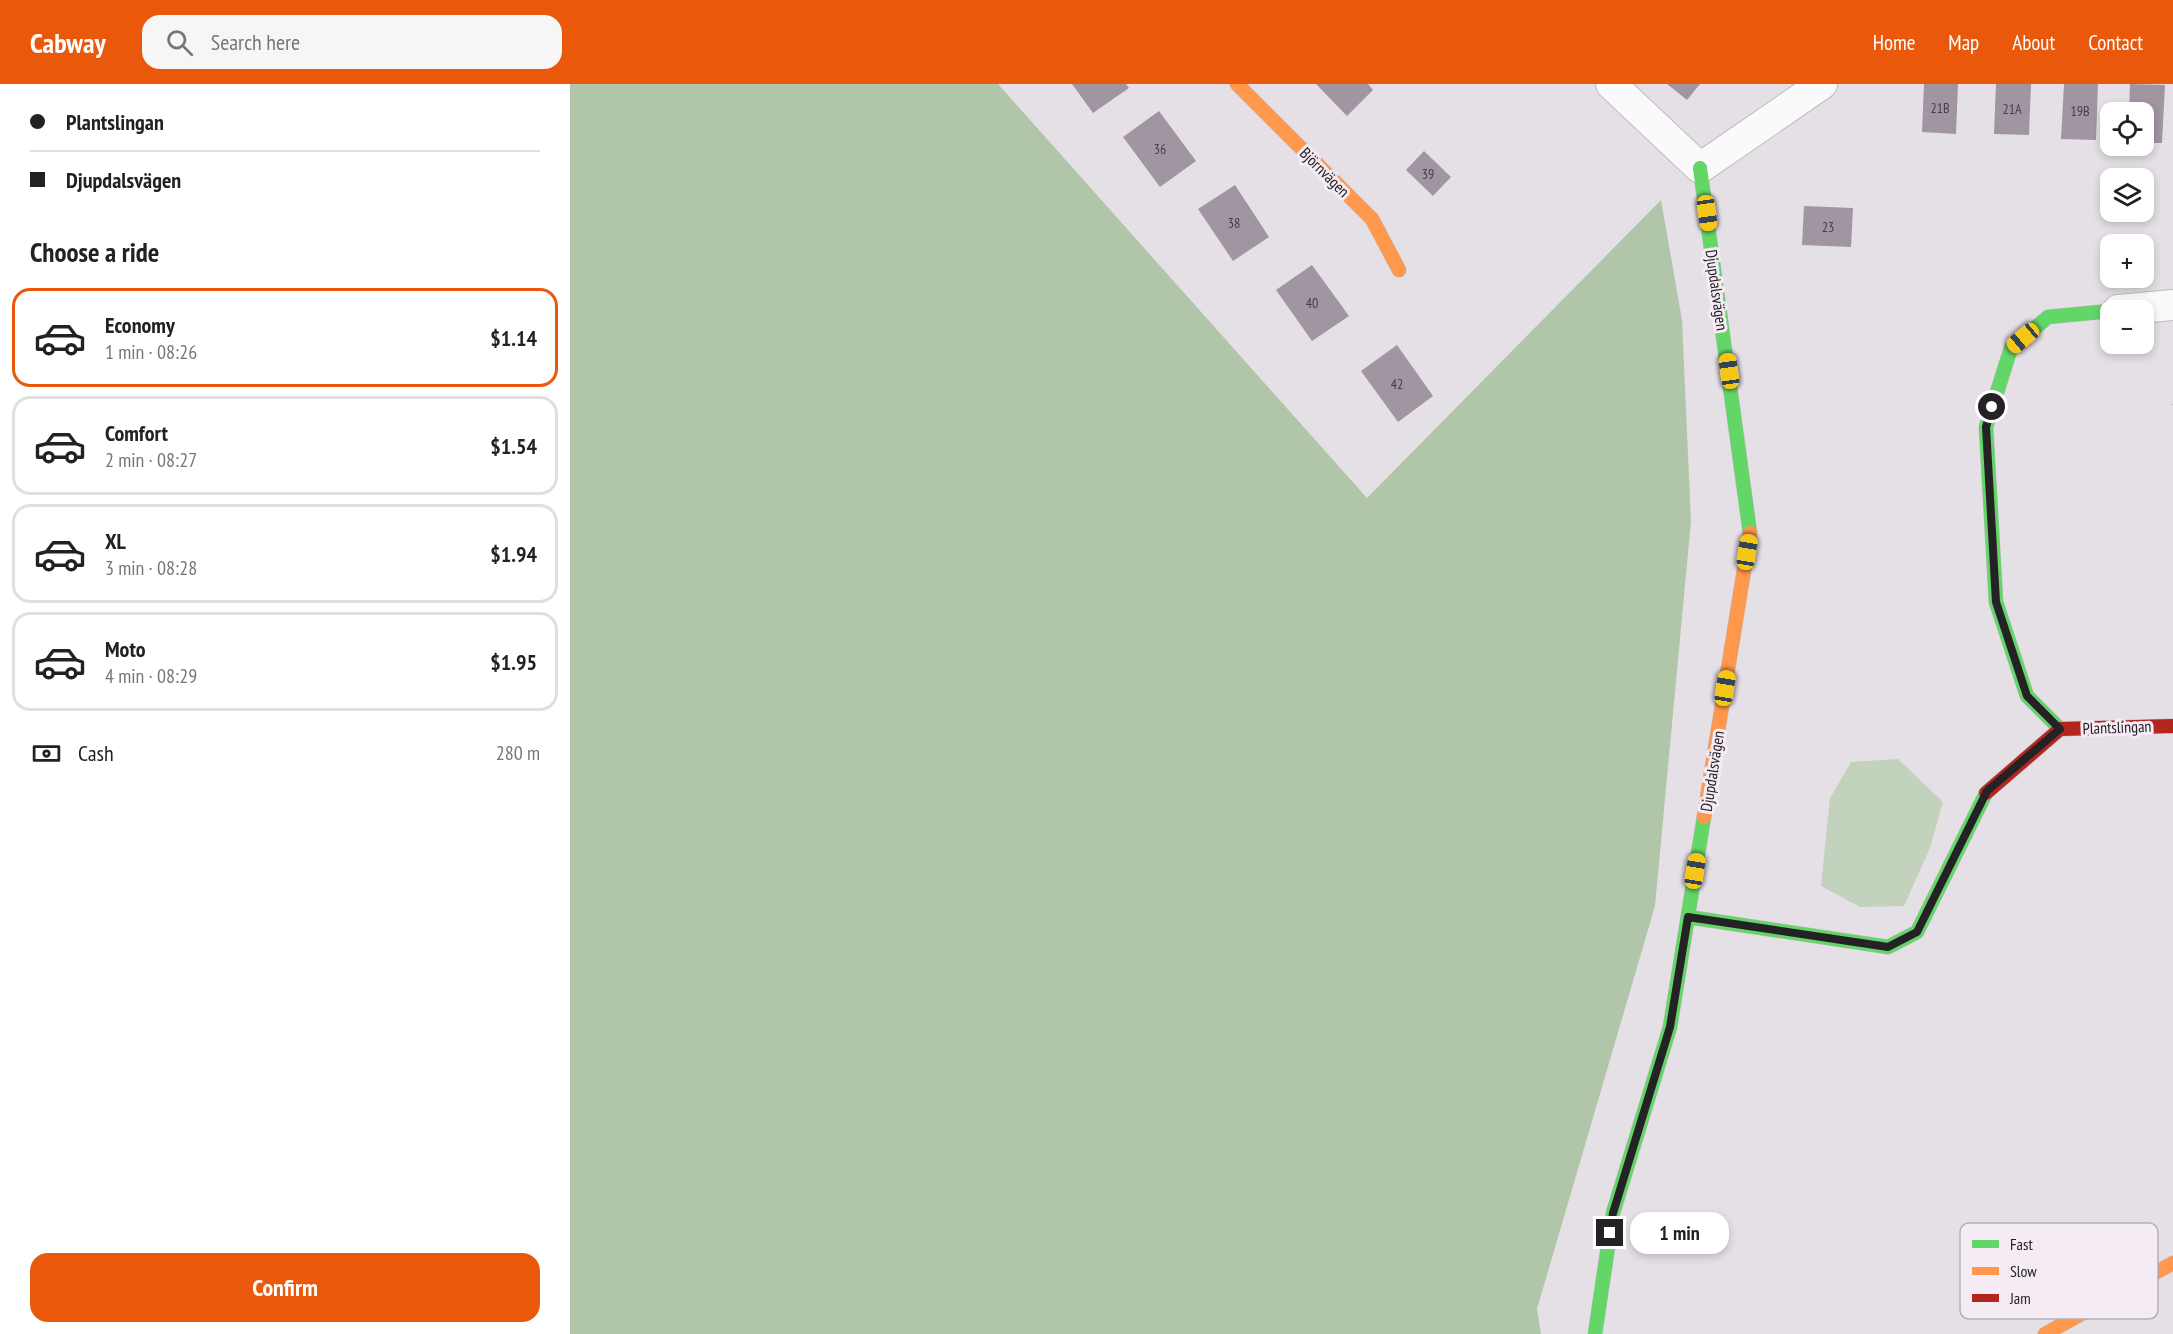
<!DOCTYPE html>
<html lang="en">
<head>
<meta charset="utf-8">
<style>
	body { margin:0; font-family:"PT Sans Narrow",sans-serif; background:#f6f6f6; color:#222; height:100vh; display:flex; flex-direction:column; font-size:22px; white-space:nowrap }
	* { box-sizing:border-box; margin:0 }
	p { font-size:20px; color:#767676 }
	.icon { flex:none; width:33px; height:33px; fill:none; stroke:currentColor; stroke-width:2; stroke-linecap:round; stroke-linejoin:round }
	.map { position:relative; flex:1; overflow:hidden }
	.panel { display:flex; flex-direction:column; background:#fff; width:570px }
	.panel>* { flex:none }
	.guide { display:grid; align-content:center; height:132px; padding:0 30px; background:#fff }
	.tools { position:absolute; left:1530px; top:18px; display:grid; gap:12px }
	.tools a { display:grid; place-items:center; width:54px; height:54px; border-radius:12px; background:#fff; box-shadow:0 3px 9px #0003; font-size:30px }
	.end { position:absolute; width:27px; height:27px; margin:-14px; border:8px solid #252226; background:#fff; box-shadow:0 0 0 3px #fff }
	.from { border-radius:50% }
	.bubble { position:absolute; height:42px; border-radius:18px; background:#fff; box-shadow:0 3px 9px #0003; font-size:20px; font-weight:600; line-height:42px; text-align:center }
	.car { position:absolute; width:18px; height:36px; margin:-18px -9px; border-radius:8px; box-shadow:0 0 4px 2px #0007; background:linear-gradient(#f5c518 24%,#345 0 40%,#f5c518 0 76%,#345 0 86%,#f5c518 0) }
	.guide b { display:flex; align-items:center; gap:21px; height:57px; font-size:22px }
	.guide b+b { border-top:2px solid #e0e0e0 }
	.guide i { width:15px; height:15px; background:#222 }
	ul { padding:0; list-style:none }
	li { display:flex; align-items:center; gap:18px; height:99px; margin:0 12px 9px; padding:0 18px; border:3px solid #e0e0e0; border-radius:18px }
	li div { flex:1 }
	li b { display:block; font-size:22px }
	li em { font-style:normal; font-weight:600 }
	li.selected { border-color:#ea580c }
	li>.icon { width:54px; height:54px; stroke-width:1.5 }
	h2 { padding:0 30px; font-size:27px; line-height:72px }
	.pay { display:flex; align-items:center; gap:15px; height:66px; padding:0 30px; font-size:22px }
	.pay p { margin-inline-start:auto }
	.button { display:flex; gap:12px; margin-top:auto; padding:12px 30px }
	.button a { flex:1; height:69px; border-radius:18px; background:#ea580c; color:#fff; font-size:24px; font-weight:600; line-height:69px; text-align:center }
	header { display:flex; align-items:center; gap:36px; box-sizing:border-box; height:84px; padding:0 30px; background:#ea580c; color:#fff }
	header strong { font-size:28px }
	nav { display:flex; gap:33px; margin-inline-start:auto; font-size:21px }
	.search { width:420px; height:54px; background:#f6f6f6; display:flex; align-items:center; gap:15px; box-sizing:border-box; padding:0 21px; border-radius:18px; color:#767676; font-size:22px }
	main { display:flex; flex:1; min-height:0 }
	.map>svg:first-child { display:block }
	.green { fill:#c3d2bd }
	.forest { fill:#b1c6a8 }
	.building { fill:#a095a1 }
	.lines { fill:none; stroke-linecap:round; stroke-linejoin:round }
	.street-casing { stroke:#bfbbc0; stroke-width:32 }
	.fast-casing { stroke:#bfbbc0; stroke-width:15 }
	.slow-casing { stroke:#bfbbc0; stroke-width:15 }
	.jam-casing { stroke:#bfbbc0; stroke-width:15 }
	.path { stroke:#c1bfc1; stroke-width:4; stroke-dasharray:4.5 4.5; stroke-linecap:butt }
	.street { stroke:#fbfafb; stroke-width:30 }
	.fast { stroke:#63d668; stroke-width:14 }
	.slow { stroke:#ff974d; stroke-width:14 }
	.jam { stroke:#b3261e; stroke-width:14 }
	.route { stroke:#252226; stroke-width:8 }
	.labels { text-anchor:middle; stroke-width:6; stroke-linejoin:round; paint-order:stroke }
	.number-label { font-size:14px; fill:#443f45 }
	.street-label { font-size:16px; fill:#252226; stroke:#f4ebf5 }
	.key { fill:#f4ebf5; stroke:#b6afb7; stroke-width:1.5 }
	.key-label { font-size:16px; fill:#252226 }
</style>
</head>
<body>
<header>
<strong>Cabway</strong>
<div class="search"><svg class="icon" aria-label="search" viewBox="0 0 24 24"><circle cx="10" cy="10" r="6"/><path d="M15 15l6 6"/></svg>Search here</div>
<nav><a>Home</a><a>Map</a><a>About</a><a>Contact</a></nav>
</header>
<main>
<section class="panel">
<div class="guide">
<b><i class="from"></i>Plantslingan</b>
<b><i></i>Djupdalsvägen</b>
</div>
<h2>Choose a ride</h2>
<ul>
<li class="selected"><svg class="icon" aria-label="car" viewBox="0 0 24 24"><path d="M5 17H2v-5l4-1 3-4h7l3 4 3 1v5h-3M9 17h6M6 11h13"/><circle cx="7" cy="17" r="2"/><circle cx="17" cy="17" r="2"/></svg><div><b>Economy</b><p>1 min · 08:26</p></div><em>$1.14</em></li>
<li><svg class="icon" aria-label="car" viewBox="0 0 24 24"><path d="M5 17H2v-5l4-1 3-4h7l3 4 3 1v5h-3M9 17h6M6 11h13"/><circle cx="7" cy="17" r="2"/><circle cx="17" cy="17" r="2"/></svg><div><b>Comfort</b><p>2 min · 08:27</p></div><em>$1.54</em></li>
<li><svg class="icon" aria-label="car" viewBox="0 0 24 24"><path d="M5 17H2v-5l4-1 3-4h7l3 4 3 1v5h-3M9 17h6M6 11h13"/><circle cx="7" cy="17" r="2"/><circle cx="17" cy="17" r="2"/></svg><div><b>XL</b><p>3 min · 08:28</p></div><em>$1.94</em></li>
<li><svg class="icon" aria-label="car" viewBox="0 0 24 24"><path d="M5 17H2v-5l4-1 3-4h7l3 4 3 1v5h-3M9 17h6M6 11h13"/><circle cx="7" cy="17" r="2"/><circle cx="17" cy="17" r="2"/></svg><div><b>Moto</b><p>4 min · 08:29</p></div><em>$1.95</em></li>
</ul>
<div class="pay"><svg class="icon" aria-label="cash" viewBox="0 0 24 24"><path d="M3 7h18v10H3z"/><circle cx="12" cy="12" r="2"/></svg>Cash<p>280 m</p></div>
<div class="button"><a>Confirm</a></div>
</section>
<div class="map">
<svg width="1603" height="1250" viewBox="0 0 1603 1250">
	<rect width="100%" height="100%" fill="#e5e0e6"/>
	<path class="green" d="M1328,675L1373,718L1360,764L1334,822L1290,823L1251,802L1260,714L1281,678Z"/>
	<path class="forest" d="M0,0H428L797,414L1091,116L1112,236L1121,437L1085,822L967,1225L971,1250H0Z"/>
	<path class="building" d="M502,0H556L559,4L523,29Z
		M746,0H798L803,6L777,32Z
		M1097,0H1130L1117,16Z
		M1354,0H1388L1386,50L1352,48Z
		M1426,0H1461L1459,51L1424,50Z
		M1494,0H1528L1526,56L1491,55Z
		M1560,0L1595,1L1592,59H1574V28H1559Z
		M589,27L626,77L590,103L553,53Z
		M854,67L881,93L863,112L836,86Z
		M665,101L699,153L663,177L628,125Z
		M1234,122L1283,124L1281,163L1232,161Z
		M742,181L779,232L742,257L706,206Z
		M827,261L863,312L828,338L791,287Z"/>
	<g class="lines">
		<g class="street-casing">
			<path id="street" d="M1041,0L1130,84L1252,0
				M1548,226L1603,221"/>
		</g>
		<g class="fast-casing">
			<path id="fast" d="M1130,84L1180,449
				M1490,645L1457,612L1426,518L1416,343L1441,264L1478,233L1540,227
				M1118,833L1318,863L1347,848L1416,709
				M1025,1250L1043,1129L1100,943L1134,733"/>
		</g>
		<g class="slow-casing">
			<path id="slow" d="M667,0L802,135L829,186
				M1134,733L1180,449
				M1475,1250L1603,1179"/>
		</g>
		<g class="jam-casing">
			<path id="jam" d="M1416,709L1490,645L1603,642"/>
		</g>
		<path class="path" d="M1603,320V321"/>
		<use href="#street" class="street"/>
		<use href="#fast" class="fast"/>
		<use href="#slow" class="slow"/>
		<use href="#jam" class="jam"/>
	</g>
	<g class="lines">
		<path class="route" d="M1040,1149L1043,1129L1100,943L1118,833L1318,863L1347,848L1417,707L1490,645L1457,612L1426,518L1416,343L1422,323"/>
	</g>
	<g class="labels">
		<g class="number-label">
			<text x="1370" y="29">21B</text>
			<text x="1442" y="30">21A</text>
			<text x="1510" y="32">19B</text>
			<text x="590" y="70">36</text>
			<text x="858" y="95">39</text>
			<text x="664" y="144">38</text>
			<text x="1258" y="148">23</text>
			<text x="742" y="224">40</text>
			<text x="827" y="305">42</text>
		</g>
		<g class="street-label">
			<text transform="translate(755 88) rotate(45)" y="6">Björnvägen</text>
			<text transform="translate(1147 206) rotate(82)" y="6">Djupdalsvägen</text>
			<text transform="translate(1547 643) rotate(-2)" y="6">Plantslingan</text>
			<text transform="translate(1142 687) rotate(-81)" y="6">Djupdalsvägen</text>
		</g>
	</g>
	<rect x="1390" y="1139" width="198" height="96" rx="9" class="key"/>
	<rect x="1402" y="1156" width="27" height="8" fill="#63d668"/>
	<rect x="1402" y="1183" width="27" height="8" fill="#ff974d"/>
	<rect x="1402" y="1210" width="27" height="8" fill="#b3261e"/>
	<g class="key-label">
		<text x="1440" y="1166">Fast</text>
		<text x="1440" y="1193">Slow</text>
		<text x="1440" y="1220">Jam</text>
	</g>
</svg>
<div class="tools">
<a><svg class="icon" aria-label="locate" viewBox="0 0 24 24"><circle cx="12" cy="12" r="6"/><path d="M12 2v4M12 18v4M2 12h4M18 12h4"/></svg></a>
<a><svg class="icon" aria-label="layers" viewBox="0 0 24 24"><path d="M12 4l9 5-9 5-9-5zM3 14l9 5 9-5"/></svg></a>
<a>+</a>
<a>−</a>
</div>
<i class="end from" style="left:1422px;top:323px"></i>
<i class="end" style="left:1040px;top:1149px"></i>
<div class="bubble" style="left:1060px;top:1128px;width:99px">1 min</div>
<i class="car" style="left:1137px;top:129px;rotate:172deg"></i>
<i class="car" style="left:1453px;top:254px;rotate:230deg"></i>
<i class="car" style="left:1159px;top:287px;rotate:352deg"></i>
<i class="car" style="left:1177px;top:468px;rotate:9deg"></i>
<i class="car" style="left:1155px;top:604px;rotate:9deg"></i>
<i class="car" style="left:1125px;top:787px;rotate:9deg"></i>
</div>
</main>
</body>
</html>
